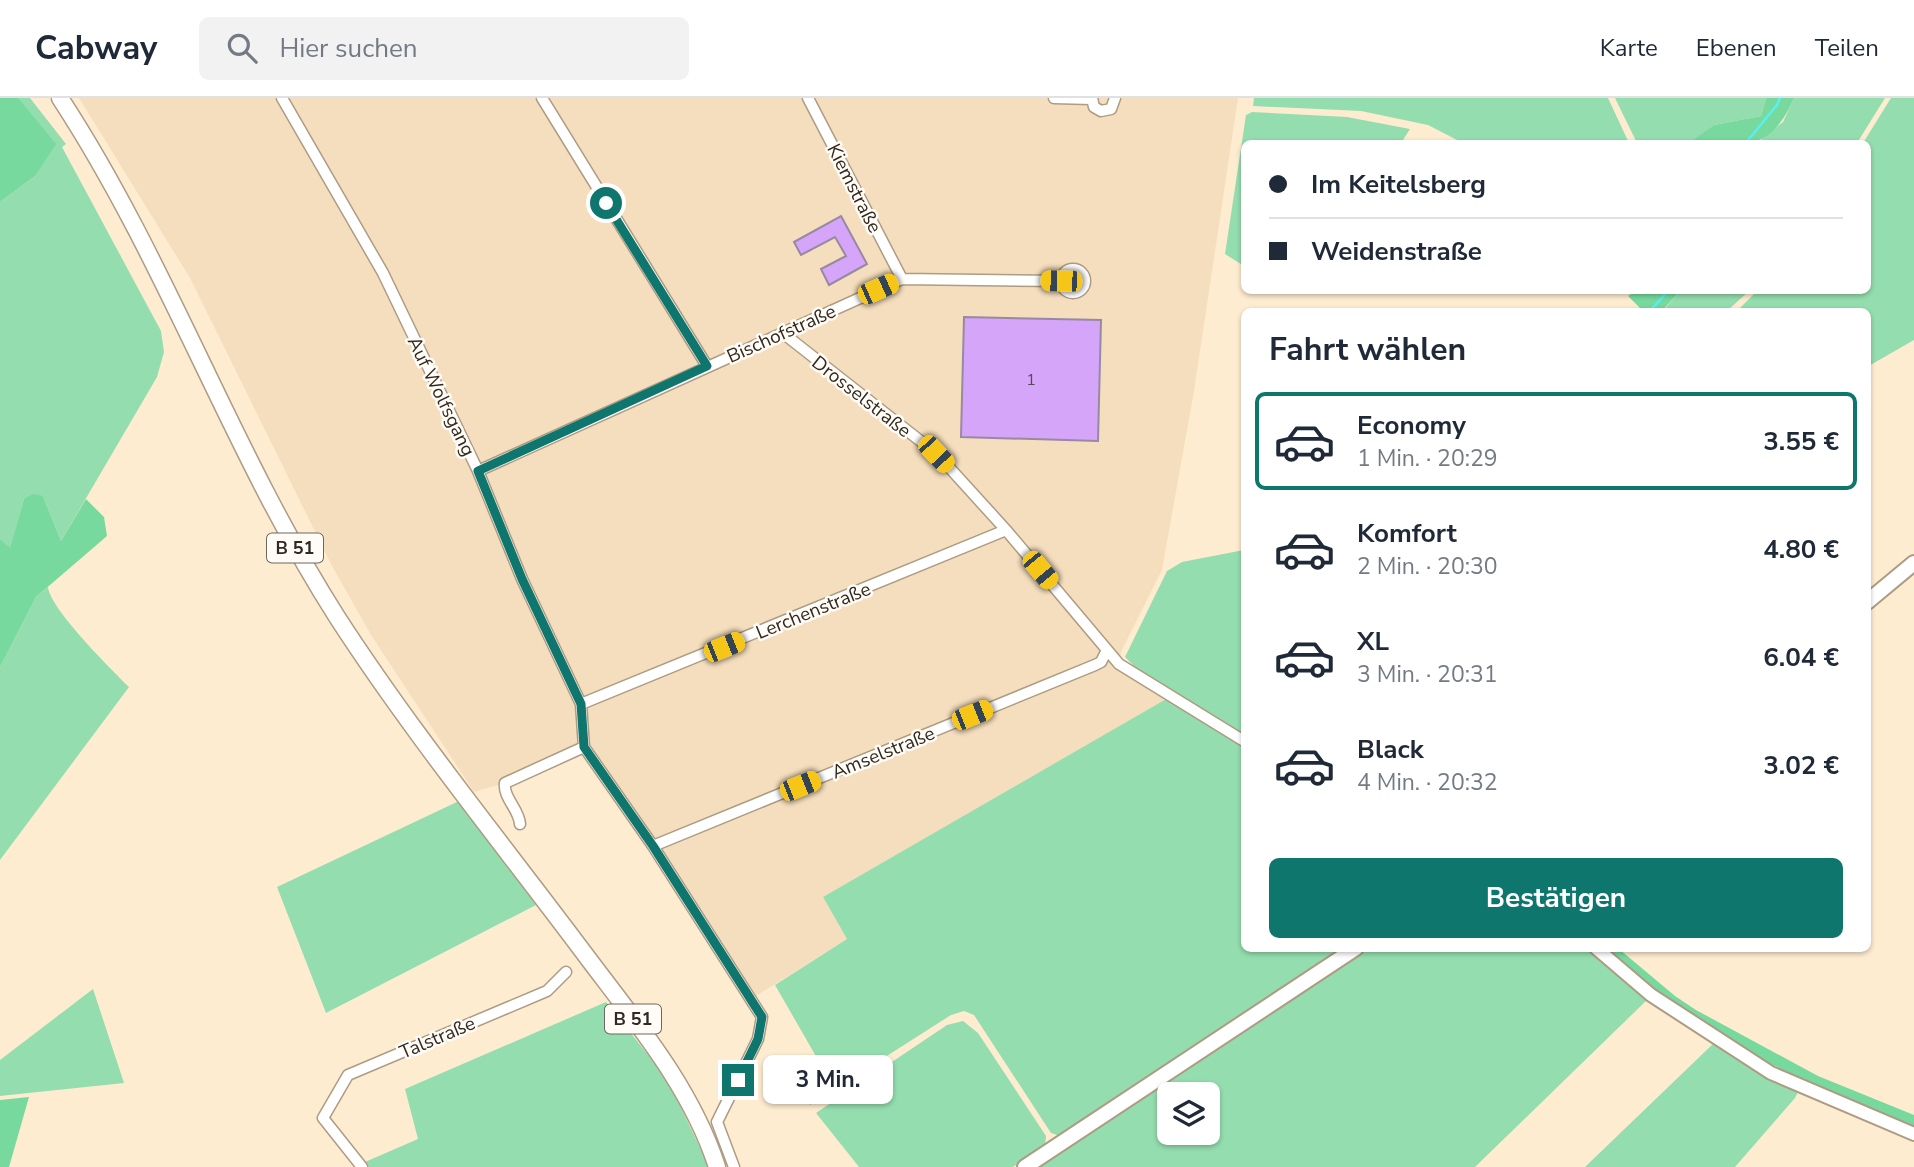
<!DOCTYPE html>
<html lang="de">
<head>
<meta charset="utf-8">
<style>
	body { margin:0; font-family:"Nunito Sans",sans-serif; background:#f2f2f3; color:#1f2937; height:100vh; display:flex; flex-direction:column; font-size:26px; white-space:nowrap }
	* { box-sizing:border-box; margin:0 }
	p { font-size:23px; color:#747a83 }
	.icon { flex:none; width:38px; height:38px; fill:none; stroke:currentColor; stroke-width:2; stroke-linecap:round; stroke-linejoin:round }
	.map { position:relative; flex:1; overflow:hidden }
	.sheet { position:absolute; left:1241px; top:210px; width:630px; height:644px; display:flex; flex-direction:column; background:#fff; border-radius:10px; box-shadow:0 2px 5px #0004 }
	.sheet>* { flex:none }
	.hud { position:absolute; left:1241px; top:42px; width:630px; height:154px; border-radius:10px; box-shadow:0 2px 5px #0004; display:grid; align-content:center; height:154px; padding:0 28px; background:#fff }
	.controls { position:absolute; left:1157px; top:984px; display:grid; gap:14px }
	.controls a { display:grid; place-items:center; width:63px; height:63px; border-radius:10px; background:#fff; box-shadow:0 2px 5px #0004; font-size:35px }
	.end { position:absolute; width:32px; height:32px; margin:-16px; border:9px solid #0f766e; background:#fff; box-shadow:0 0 0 4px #fff }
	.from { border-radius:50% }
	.bubble { position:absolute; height:49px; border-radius:10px; background:#fff; box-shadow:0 2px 5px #0004; font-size:23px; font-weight:700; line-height:49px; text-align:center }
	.car { position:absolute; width:21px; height:42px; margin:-21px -10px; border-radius:9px; box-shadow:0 0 5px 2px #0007; background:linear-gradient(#f5c518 24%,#345 0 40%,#f5c518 0 76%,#345 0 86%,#f5c518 0) }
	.hud b { display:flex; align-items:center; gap:24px; height:66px; font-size:26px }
	.hud b+b { border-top:2px solid #e0e1e3 }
	.hud i { width:18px; height:18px; background:#1f2937 }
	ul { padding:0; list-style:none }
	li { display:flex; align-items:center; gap:21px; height:98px; margin:0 14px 10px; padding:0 14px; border:4px solid transparent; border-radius:10px }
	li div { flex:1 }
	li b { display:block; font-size:26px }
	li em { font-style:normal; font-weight:700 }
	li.current { border-color:#0f766e }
	li>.icon { width:63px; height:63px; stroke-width:1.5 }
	h2 { padding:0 28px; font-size:32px; line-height:84px }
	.action { display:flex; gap:14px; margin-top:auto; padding:14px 28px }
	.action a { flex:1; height:80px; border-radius:10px; background:#0f766e; color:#fff; font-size:28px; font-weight:700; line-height:80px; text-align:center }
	header { display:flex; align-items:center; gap:42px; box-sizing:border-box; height:98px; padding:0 35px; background:#fff; border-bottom:2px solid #e0e1e3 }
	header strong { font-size:33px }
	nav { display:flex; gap:38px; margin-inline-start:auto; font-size:24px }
	.search { width:490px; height:63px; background:#f2f2f3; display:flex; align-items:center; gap:18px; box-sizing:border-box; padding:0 24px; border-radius:10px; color:#747a83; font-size:26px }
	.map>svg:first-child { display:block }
	.built { fill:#f5debd }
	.green { fill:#94ddae; fill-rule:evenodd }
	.forest { fill:#77d99e }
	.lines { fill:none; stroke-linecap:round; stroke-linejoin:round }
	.stream { stroke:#59f0f1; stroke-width:2.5 }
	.building { fill:#d5a5fa; stroke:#9789a2; stroke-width:2 }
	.minor-casing { stroke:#ad9c83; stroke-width:13 }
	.tertiary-casing { stroke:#ad9c83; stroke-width:16 }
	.secondary-casing { stroke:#ad9c83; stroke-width:18 }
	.trunk-casing { stroke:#ad9c83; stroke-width:19 }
	.minor { stroke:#fff; stroke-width:10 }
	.tertiary { stroke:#fff; stroke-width:12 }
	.secondary { stroke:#fff; stroke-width:14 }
	.trunk { stroke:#fff; stroke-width:16 }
	.route { stroke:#0f766e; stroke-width:9 }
	.labels { text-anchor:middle; stroke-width:5; stroke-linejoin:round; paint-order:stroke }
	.number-label { font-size:16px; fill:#584856 }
	.shield { fill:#fffbf6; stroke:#6d6860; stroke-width:2 }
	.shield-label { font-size:18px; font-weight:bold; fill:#2f291f }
	.street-label { font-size:19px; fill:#2f291f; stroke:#fffbf6 }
</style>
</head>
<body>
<header>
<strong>Cabway</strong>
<div class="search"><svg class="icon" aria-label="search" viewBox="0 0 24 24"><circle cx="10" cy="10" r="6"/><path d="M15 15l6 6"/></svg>Hier suchen</div>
<nav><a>Karte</a><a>Ebenen</a><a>Teilen</a></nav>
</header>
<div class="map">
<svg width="1914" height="1069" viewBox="0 0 1914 1069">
	<rect width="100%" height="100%" fill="#feecd1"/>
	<path class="built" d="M79,0H1238L1194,293L1162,472L1121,554L1119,566L1173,599L823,799L847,841L751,901L584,649L505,685L474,694L371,537L332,468L190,180Z"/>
	<path class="green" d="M16,0H30L66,46L62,49L161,233L164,254L157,279L61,443L43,398L24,401L10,451L0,441V104L35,78L0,8Z
		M1254,0H1608L1629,45H1463L1428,27L1361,13L1253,8Z
		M1615,0H1766L1761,18L1714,27L1689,46L1637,45Z
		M1794,0H1885L1857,45L1756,46L1783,24Z
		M1891,0H1914V242L1867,269V214L1737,213L1757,193L1867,192V46L1863,45Z
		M1252,14L1347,19L1410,31L1401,45L1244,46V168L1225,156L1246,17Z
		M1680,193H1749L1727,213L1662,214Z
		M1244,452V637L1137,571L1125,559L1167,473L1182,464Z
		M48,489C50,511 111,571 129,589L0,762V569L36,499Z
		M1168,600L1244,649V850L1349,851L1060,1038L1051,1035L974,917L964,913L951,917L810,1007L790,980L817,960L775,887L847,841L823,799Z
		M459,703L536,807L326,915L277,789Z
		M1363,851H1592L1648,901L1475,1069H1030ZM1169,996H1208V1034H1169Z
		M93,891L124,985L0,998V962Z
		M606,904L668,982L709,1069H369L365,1064L418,1041L405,991Z
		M963,923L978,935L1046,1038L1045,1048L1013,1069H859L816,1015L947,927Z
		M1715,944L1799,992L1795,1000L1735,1069H1585Z"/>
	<path class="forest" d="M0,0H18L56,46L35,78L0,104Z
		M1766,0H1794C1769,57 1743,46 1689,45L1714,27L1761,18Z
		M1637,192H1680V193L1662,213L1644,214L1628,198Z
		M33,396L43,398L61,443L86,401L104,419L107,438L36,499L0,569V441L10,450L24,401Z
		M1604,851H1619L1675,898L1696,912L1818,978L1914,1017V1030C1833,996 1752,962 1679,912C1652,894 1629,871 1604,851Z
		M29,999L9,1069H0V1002Z"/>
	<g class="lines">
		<path class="stream" d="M1745,46L1777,7L1780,0
			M1649,214L1669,192"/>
	</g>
	<path class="building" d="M841,118L867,166L829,187L821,171L846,158L835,139L801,157L794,144Z
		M964,219L1101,222L1098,343L961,339Z"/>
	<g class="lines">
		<g class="minor-casing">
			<path id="minor" d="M282,0L383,175L478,373L522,481L581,606L584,649
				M542,0L707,268
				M808,0L902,181
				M1054,0L1092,1
				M1092,0L1094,9L1101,13L1111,11L1115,0
				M1061 183a12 12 0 1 1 24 0a12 12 0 1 1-24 0Z
				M784,236L937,356L1006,432L1119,566L1244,643
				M478,373L902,181L1061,183
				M581,606L1006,432
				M520,726C519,711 503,700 505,685L584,649L653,748L762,919L758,941L717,1024L734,1069
				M653,748L1095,567L1101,564L1107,552
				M362,1069L323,1020L348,977L547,893L566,874"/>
		</g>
		<g class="tertiary-casing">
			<path id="tertiary" d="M1596,850L1651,897L1771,975L1914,1036"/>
		</g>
		<g class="secondary-casing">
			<path id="secondary" d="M1867,504L1914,465
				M1025,1069L1356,850"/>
		</g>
		<g class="trunk-casing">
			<path id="trunk" d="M60,0C168,165 231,353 337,519C412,635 501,744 584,855C634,922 691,988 717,1069"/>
		</g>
		<use href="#minor" class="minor"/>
		<use href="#tertiary" class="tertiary"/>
		<use href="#secondary" class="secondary"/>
		<use href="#trunk" class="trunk"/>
	</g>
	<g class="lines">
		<path class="route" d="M606,105L707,268L478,373L522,481L581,606L584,649L653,748L762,919L758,941L738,982"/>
	</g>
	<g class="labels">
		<g class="number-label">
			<text x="1031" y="287">1</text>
		</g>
		<g class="shield">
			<rect x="267" y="435.5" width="56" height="29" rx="5"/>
			<rect x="605" y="906.5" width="56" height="29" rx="5"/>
		</g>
		<g class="shield-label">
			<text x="295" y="456">B 51</text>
			<text x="633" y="927">B 51</text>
		</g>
		<g class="street-label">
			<text transform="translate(855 90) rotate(63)" y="7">Kiemstraße</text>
			<text transform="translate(781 235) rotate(-24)" y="7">Bischofstraße</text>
			<text transform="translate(442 298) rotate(64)" y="7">Auf Wolfsgang</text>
			<text transform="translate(862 298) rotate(38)" y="7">Drosselstraße</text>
			<text transform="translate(813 512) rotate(-22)" y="7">Lerchenstraße</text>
			<text transform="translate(883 654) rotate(-22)" y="7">Amselstraße</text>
			<text transform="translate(437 939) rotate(-23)" y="7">Talstraße</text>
		</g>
	</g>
</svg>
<div class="controls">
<a><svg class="icon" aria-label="layers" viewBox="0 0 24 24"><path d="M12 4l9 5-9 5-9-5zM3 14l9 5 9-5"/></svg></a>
</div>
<i class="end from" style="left:606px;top:105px"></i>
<i class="end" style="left:738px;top:982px"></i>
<div class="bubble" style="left:763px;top:957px;width:130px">3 Min.</div>
<i class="car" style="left:1061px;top:183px;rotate:271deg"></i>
<i class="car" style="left:878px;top:191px;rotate:66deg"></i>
<i class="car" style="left:936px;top:356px;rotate:137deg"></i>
<i class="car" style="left:1040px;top:472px;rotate:140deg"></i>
<i class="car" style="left:724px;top:549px;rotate:68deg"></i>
<i class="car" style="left:972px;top:617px;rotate:68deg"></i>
<i class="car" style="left:800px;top:688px;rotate:68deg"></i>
<div class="hud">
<b><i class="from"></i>Im Keitelsberg</b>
<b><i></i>Weidenstraße</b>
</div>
<section class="sheet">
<h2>Fahrt wählen</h2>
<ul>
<li class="current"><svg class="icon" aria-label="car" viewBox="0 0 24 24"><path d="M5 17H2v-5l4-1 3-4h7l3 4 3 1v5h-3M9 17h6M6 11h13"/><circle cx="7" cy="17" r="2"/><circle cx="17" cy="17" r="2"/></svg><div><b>Economy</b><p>1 Min. · 20:29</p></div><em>3.55 €</em></li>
<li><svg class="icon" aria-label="car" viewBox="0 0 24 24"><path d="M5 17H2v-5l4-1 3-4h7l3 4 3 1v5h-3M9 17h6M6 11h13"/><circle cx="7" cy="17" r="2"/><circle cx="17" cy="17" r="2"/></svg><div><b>Komfort</b><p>2 Min. · 20:30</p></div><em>4.80 €</em></li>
<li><svg class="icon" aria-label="car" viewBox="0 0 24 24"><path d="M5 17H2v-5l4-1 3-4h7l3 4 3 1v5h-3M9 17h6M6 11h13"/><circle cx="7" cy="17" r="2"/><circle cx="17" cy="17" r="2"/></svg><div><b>XL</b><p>3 Min. · 20:31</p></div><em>6.04 €</em></li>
<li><svg class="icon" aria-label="car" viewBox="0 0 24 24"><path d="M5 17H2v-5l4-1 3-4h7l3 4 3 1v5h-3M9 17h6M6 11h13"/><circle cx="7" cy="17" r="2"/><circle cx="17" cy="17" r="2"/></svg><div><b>Black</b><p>4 Min. · 20:32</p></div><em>3.02 €</em></li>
</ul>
<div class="action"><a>Bestätigen</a></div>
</section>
</div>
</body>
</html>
